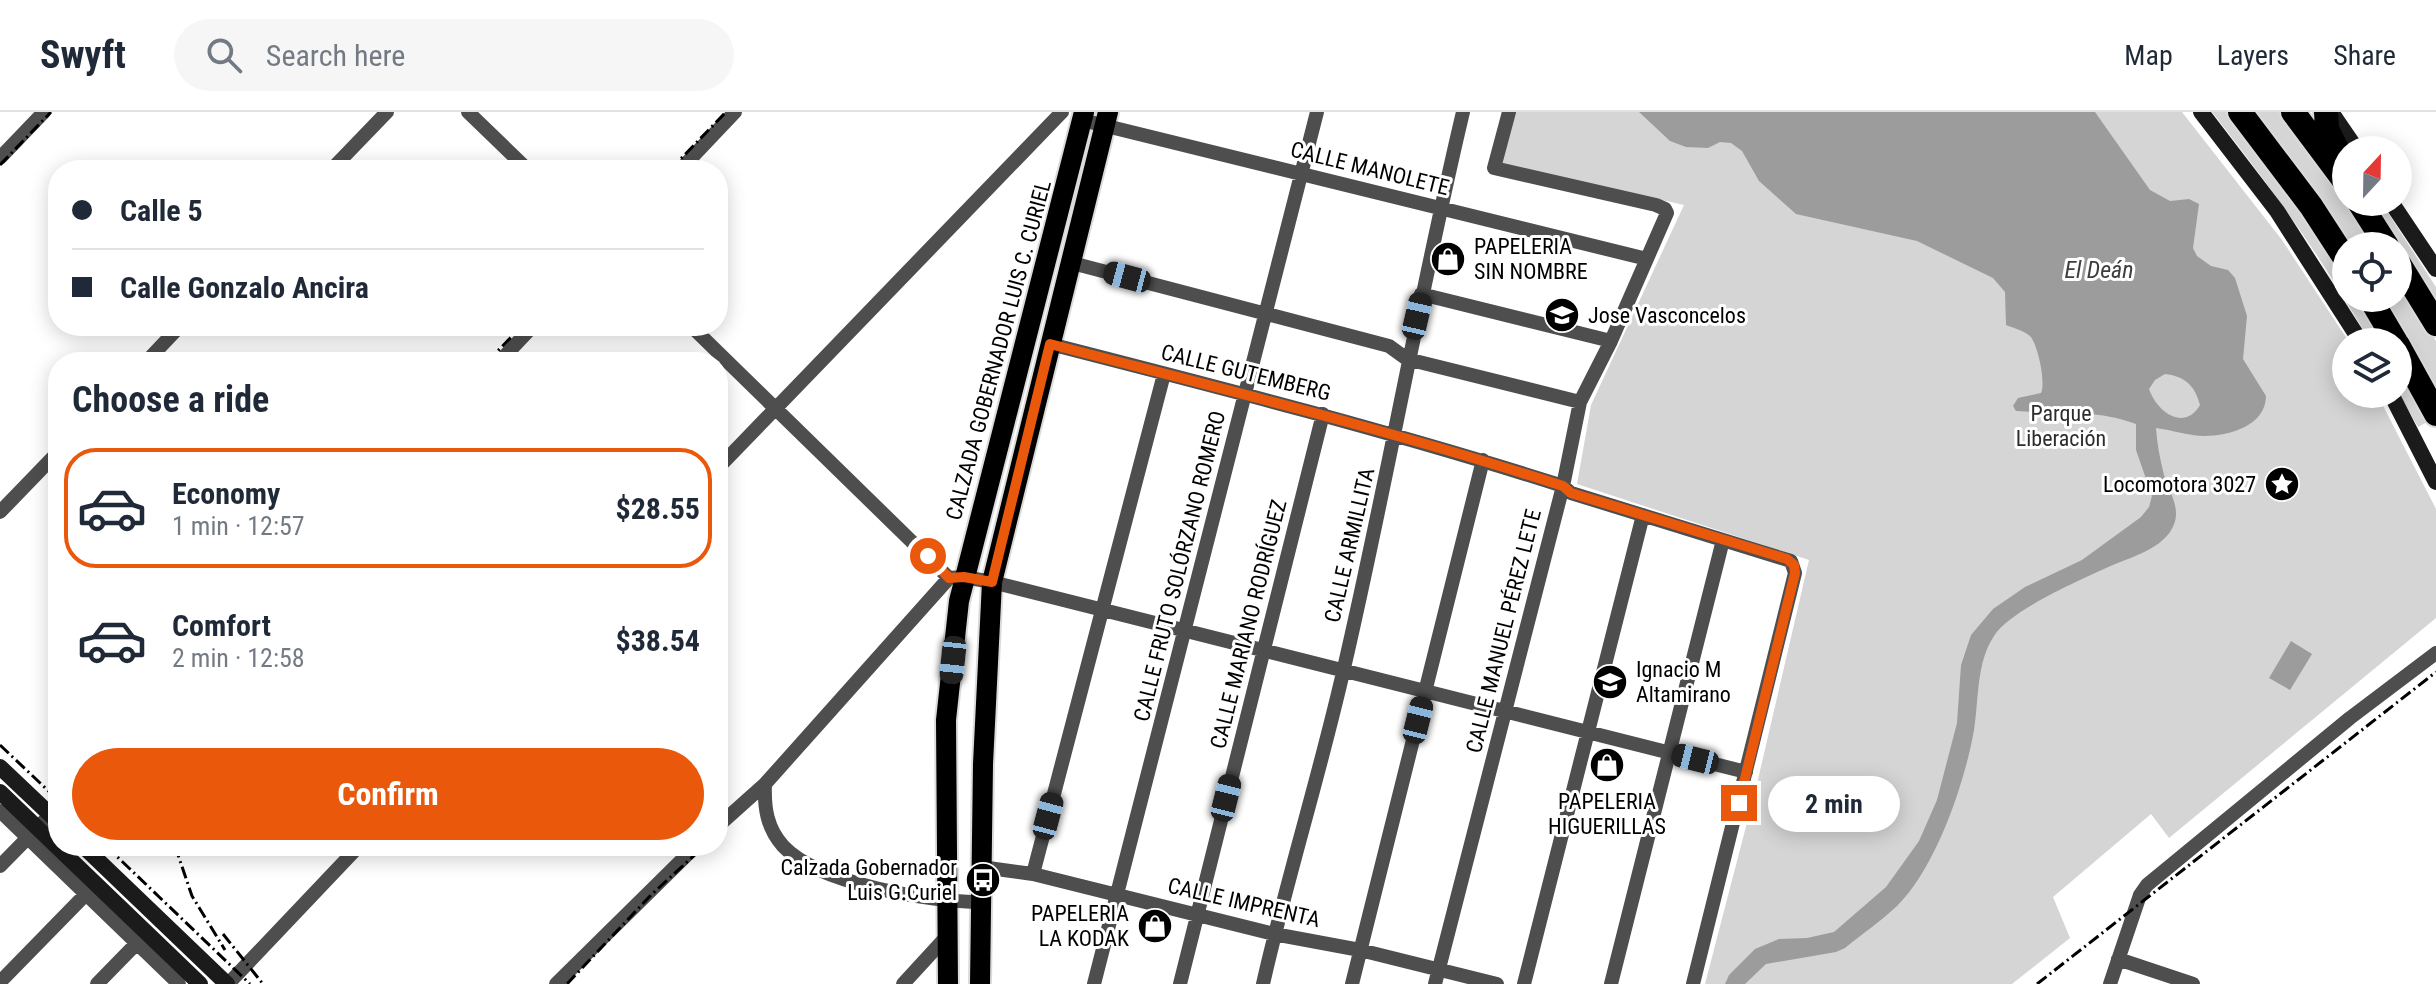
<!DOCTYPE html>
<html lang="en">
<head>
<meta charset="utf-8">
<style>
	body { margin:0; font-family:"Roboto Condensed",sans-serif; background:#f6f6f7; color:#1f2937; height:100vh; display:flex; flex-direction:column; font-size:30px; white-space:nowrap }
	* { box-sizing:border-box; margin:0 }
	p { font-size:26px; color:#747a83 }
	.icon { flex:none; width:44px; height:44px; fill:none; stroke:currentColor; stroke-width:2; stroke-linecap:round; stroke-linejoin:round }
	.map { position:relative; flex:1; overflow:hidden }
	.drawer { position:absolute; left:48px; top:240px; width:680px; height:504px; display:flex; flex-direction:column; background:#fff; border-radius:32px; box-shadow:0 4px 20px #0003 }
	.drawer>* { flex:none }
	.guide { position:absolute; left:48px; top:48px; width:680px; height:176px; border-radius:32px; box-shadow:0 4px 20px #0003; display:grid; align-content:center; height:176px; padding:0 24px; background:#fff }
	.needle { width:52px; rotate:22deg }
	.controls { position:absolute; left:2332px; top:24px; display:grid; gap:16px }
	.controls a { display:grid; place-items:center; width:80px; height:80px; border-radius:50%; background:#fff; box-shadow:0 4px 20px #0003; font-size:40px }
	.end { position:absolute; width:36px; height:36px; margin:-18px; border:10px solid #ea580c; background:#fff; box-shadow:0 0 0 4px #fff }
	.from { border-radius:50% }
	.bubble { position:absolute; height:56px; border-radius:28px; background:#fff; box-shadow:0 4px 20px #0003; font-size:26px; font-weight:700; line-height:56px; text-align:center }
	.car { position:absolute; width:24px; height:48px; margin:-24px -12px; border-radius:10px; box-shadow:0 0 6px 2px #0007; background:linear-gradient(#222 24%,#8ab4d8 0 40%,#222 0 76%,#8ab4d8 0 86%,#222 0) }
	.guide b { display:flex; align-items:center; gap:28px; height:76px; font-size:30px }
	.guide b+b { border-top:2px solid #e0e1e3 }
	.guide i { width:20px; height:20px; background:#1f2937 }
	ul { padding:0; list-style:none }
	li { display:flex; align-items:center; gap:24px; height:120px; margin:0 16px 12px; padding:0 8px; border:4px solid transparent; border-radius:32px }
	li div { flex:1 }
	li b { display:block; font-size:30px }
	li em { font-style:normal; font-weight:700 }
	li.active { border-color:#ea580c }
	li>.icon { width:72px; height:72px; stroke-width:1.5 }
	h2 { padding:0 24px; font-size:36px; line-height:96px }
	.action { display:flex; gap:16px; margin-top:auto; padding:16px 24px }
	.action a { flex:1; height:92px; border-radius:48px; background:#ea580c; color:#fff; font-size:32px; font-weight:700; line-height:92px; text-align:center }
	header { display:flex; align-items:center; gap:48px; box-sizing:border-box; height:112px; padding:0 40px; background:#fff; border-bottom:2px solid #e0e1e3 }
	header strong { font-size:38px }
	nav { display:flex; gap:44px; margin-inline-start:auto; font-size:28px }
	.search { width:560px; height:72px; background:#f6f6f7; display:flex; align-items:center; gap:20px; box-sizing:border-box; padding:0 28px; border-radius:44px; color:#747a83; font-size:30px }
	.map>svg:first-child { display:block }
	.green { fill:#d5d5d5 }
	.water { fill:#9c9c9c; fill-rule:evenodd }
	.lines { fill:none; stroke-linecap:round; stroke-linejoin:round }
	.primary-casing { stroke:#dbdbdb; stroke-width:24 }
	.highway-casing { stroke:#dbdbdb; stroke-width:28 }
	.street { stroke:#4e4e4e; stroke-width:14 }
	.secondary { stroke:#1b1b1b; stroke-width:16 }
	.primary { stroke:#000; stroke-width:20 }
	.highway { stroke:#000; stroke-width:24 }
	.rail { stroke:#000; stroke-width:3; stroke-dasharray:12 4 2 4; stroke-linecap:butt }
	.route { stroke:#ea580c; stroke-width:10 }
	.labels { text-anchor:middle; stroke-width:6; stroke-linejoin:round; paint-order:stroke }
	.street-label { font-size:22px; fill:#000; stroke:#fff }
	.poi-label { font-size:22px; fill:#000; stroke:#fff; text-anchor:start }
	.park-label { font-size:22px; fill:#2c2c2c; stroke:#fff }
	.water-label { font-size:24px; font-style:italic; fill:#3d3d3d; stroke:#fff }
</style>
</head>
<body>
<header>
<strong>Swyft</strong>
<div class="search"><svg class="icon" aria-label="search" viewBox="0 0 24 24"><circle cx="10" cy="10" r="6"/><path d="M15 15l6 6"/></svg>Search here</div>
<nav><a>Map</a><a>Layers</a><a>Share</a></nav>
</header>
<div class="map">
<svg width="2436" height="872" viewBox="0 0 2436 872">
	<rect width="100%" height="100%" fill="#fff"/>
	<path class="green" d="M1512,0H2182L2282,128L2349,230H2346V282H2377L2436,397V506L2169,726L2151,702L2053,785L2070,826L2012,872H1705L1756,676L1809,448L1577,372L1591,293L1684,93L1500,51Z
		M2212,0H2227L2291,82L2346,167V186H2358L2383,230H2370C2324,148 2270,74 2212,0Z
		M2249,0H2280L2324,56L2377,134H2346Z
		M2368,90H2381L2436,175V200L2398,140V134Z
		M2398,166L2436,229V283L2379,186H2398Z
		M2398,255L2429,309L2418,315L2398,280Z"/>
	<path class="water" d="M1639,0H2095L2150,78L2170,89L2189,87L2199,92L2193,136L2197,144L2211,154L2228,158L2235,166L2247,204L2243,247L2266,284C2266,313 2230,324 2205,324C2189,324 2172,318 2156,316C2157,332 2160,347 2164,363C2170,383 2184,399 2170,420C2157,438 2132,445 2113,453C2084,466 2010,498 1994,524C1976,551 1979,587 1974,618C1965,670 1936,756 1897,794C1881,809 1862,822 1845,836L1836,840L1766,852L1745,872H1725L1729,863L1755,837L1779,827L1807,826L1834,820L1886,775L1919,729L1937,688L1957,611L1961,553L1971,523L1993,497L2025,475L2082,448L2141,405L2149,395L2152,384L2136,338V312C2095,297 2059,302 2016,299L2013,294L2018,286L2041,281C2046,271 2038,233 2030,224C2024,219 2014,216 2006,213L2005,180L1993,166L1917,129L1796,102L1759,69L1742,39L1731,31L1720,30L1708,36L1686,35L1670,29ZM2165,262C2184,264 2195,273 2200,293C2184,320 2157,300 2149,277L2155,268Z
		M2291,529L2312,542L2290,578L2269,566Z"/>
	<g class="lines">
		<g class="primary-casing">
			<path id="primary" d="M948,872L946,608L959,489L1084,0
				M980,872L983,652L992,470L1108,0"/>
		</g>
		<g class="highway-casing">
			<path id="highway" d="M2240,0L2311,94L2346,148
				M2293,0L2346,71
				M2326,0L2327,17L2342,47
				M2359,90L2387,134
				M2398,150L2436,212
				M2370,186L2396,230
				M2398,233L2436,302"/>
		</g>
		<path class="street" d="M468,0L528,58
			M1082,8L1647,147
			M0,46L44,0
			M331,58L387,0
			M680,58L735,0
			M1072,151L1389,234L1407,247L1580,290
			M1421,182L1611,229
			M691,214L949,466L964,465L992,470L1746,660
			M1050,232C1222,276 1394,320 1563,374L1571,381L1791,449L1795,461L1693,872
			M146,250L180,214
			M499,250L533,214
			M718,356L1062,0
			M0,400L58,340
			M765,672C764,696 767,716 783,734C818,772 931,790 981,790
			M0,699L179,872
			M718,714L765,672L949,466
			M0,754L58,695
			M981,755L1033,762L1274,822L1360,838L1497,872
			M1033,762L1164,262
			M2118,847L2193,872
			M0,870L86,782
			M97,872L137,831
			M228,872L359,734
			M556,872L696,734
			M903,872L948,823
			M1094,872L1317,0
			M1180,872L1323,302
			M1263,872C1287,766 1320,662 1344,556C1387,371 1419,185 1463,0
			M1352,872L1483,348
			M1435,872L1563,374L1580,290L1611,229L1667,101L1665,97L1656,93L1494,56L1509,0
			M1524,872L1643,403
			M1611,872L1723,428
			M2110,872L2140,783L2147,773L2350,606L2436,541"/>
		<path class="secondary" d="M2201,0L2277,99L2361,230
			M2331,0L2357,38
			M2391,90L2436,157
			M2391,282L2436,370
			M0,655L58,710
			M0,680L200,872
			M83,734L227,872"/>
		<use href="#primary" class="primary"/>
		<use href="#highway" class="highway"/>
		<path class="rail" d="M0,53L51,0
			M670,58L726,0
			M487,250L522,214
			M0,633L58,688
			M106,734L250,872
			M175,734L192,784L225,838
			M223,822L263,872
			M567,872L651,783L700,738
			M2037,872L2436,560"/>
	</g>
	<g class="lines">
		<path class="route" d="M928,444L949,466L964,465L992,470L1050,232C1222,277 1394,319 1563,374L1571,381L1787,447L1794,453L1795,461L1739,691"/>
	</g>
	<defs>
		<g id="shop-disc" transform="scale(1.8)"><circle r="9.5" fill="#000" stroke="#fff"/><path d="M-5-2.5h2.3a2.7 3.5 0 0 1 5.4 0H5L5.5 6h-11ZM-1.5-2.5h3a1.5 2.3 0 0 0-3 0Z" fill="#fff"/></g>
		<g id="school-disc" transform="scale(1.8)"><circle r="9.5" fill="#000" stroke="#fff"/><path d="M0-5L7-2L0 1L-7-2ZM-4 1L0 2.5L4 1V4Q0 6-4 4Z" fill="#fff"/></g>
		<g id="sight-disc" transform="scale(1.8)"><circle r="9.5" fill="#000" stroke="#fff"/><path d="M0-6L1.8-2.2L6-1.7L2.9 1.2L3.7 5.4L0 3.3L-3.7 5.4L-2.9 1.2L-6-1.7L-1.8-2.2Z" fill="#fff"/></g>
		<g id="bus-disc" transform="scale(1.8)"><circle r="9.5" fill="#000" stroke="#fff"/><path d="M-5-6H5V4H4V6H2V4H-2V6H-4V4H-5ZM-3.5-4V0h7V-4ZM-3.5 1.2v1.5H-2V1.2ZM2 1.2v1.5H3.5V1.2Z" fill="#fff"/></g>
	</defs>
	<g fill-rule="evenodd">
		<use href="#shop-disc" x="1448" y="147"/>
		<use href="#school-disc" x="1562" y="203"/>
		<use href="#sight-disc" x="2282" y="372"/>
		<use href="#school-disc" x="1610" y="570"/>
		<use href="#shop-disc" x="1607" y="653"/>
		<use href="#bus-disc" x="983" y="768"/>
		<use href="#shop-disc" x="1155" y="814"/>
	</g>
	<g class="labels">
		<g class="street-label">
			<text transform="translate(1370 56) rotate(14)" y="8">CALLE MANOLETE</text>
			<text transform="translate(998 238) rotate(-75)" y="8">CALZADA GOBERNADOR LUIS C. CURIEL</text>
			<text transform="translate(1246 260) rotate(14)" y="8">CALLE GUTEMBERG</text>
			<text transform="translate(1349 433) rotate(-77)" y="8">CALLE ARMILLITA</text>
			<text transform="translate(1179 454) rotate(-76)" y="8">CALLE FRUTO SOLÓRZANO ROMERO</text>
			<text transform="translate(1248 512) rotate(-76)" y="8">CALLE MARIANO RODRÍGUEZ</text>
			<text transform="translate(1503 519) rotate(-76)" y="8">CALLE MANUEL PÉREZ LETE</text>
			<text transform="translate(1244 790) rotate(13)" y="8">CALLE IMPRENTA</text>
		</g>
		<g class="poi-label">
			<text x="1474" y="142">PAPELERIA<tspan x="1474" dy="25">SIN NOMBRE</tspan></text>
			<text x="1588" y="211">Jose Vasconcelos</text>
			<text x="2256" y="380" text-anchor="end">Locomotora 3027</text>
			<text x="1636" y="565">Ignacio M<tspan x="1636" dy="25">Altamirano</tspan></text>
			<text x="1607" y="697" text-anchor="middle">PAPELERIA<tspan x="1607" dy="25">HIGUERILLAS</tspan></text>
			<text x="957" y="763" text-anchor="end">Calzada Gobernador<tspan x="957" dy="25">Luis G.Curiel</tspan></text>
			<text x="1129" y="809" text-anchor="end">PAPELERIA<tspan x="1129" dy="25">LA KODAK</tspan></text>
		</g>
		<g class="park-label">
			<text x="2061" y="309">Parque<tspan x="2061" dy="25">Liberación</tspan></text>
		</g>
		<g class="water-label">
			<text x="2099" y="166">El Deán</text>
		</g>
	</g>
</svg>
<div class="controls">
<a><svg class="needle" viewBox="-14 -14 28 28"><path d="M0-13l5 13h-10z" fill="#e53935"/><path d="M0 13l5-13h-10z" fill="#747a83"/></svg></a>
<a><svg class="icon" aria-label="locate" viewBox="0 0 24 24"><circle cx="12" cy="12" r="6"/><path d="M12 2v4M12 18v4M2 12h4M18 12h4"/></svg></a>
<a><svg class="icon" aria-label="layers" viewBox="0 0 24 24"><path d="M12 4l9 5-9 5-9-5zM3 14l9 5 9-5"/></svg></a>
</div>
<i class="end from" style="left:928px;top:444px"></i>
<i class="end" style="left:1739px;top:691px"></i>
<div class="bubble" style="left:1768px;top:664px;width:132px">2 min</div>
<i class="car" style="left:1127px;top:165px;rotate:285deg"></i>
<i class="car" style="left:1417px;top:204px;rotate:13deg"></i>
<i class="car" style="left:953px;top:548px;rotate:186deg"></i>
<i class="car" style="left:1418px;top:608px;rotate:14deg"></i>
<i class="car" style="left:1695px;top:647px;rotate:284deg"></i>
<i class="car" style="left:1226px;top:686px;rotate:14deg"></i>
<i class="car" style="left:1048px;top:704px;rotate:15deg"></i>
<div class="guide">
<b><i class="from"></i>Calle 5</b>
<b><i></i>Calle Gonzalo Ancira</b>
</div>
<section class="drawer">
<h2>Choose a ride</h2>
<ul>
<li class="active"><svg class="icon" aria-label="car" viewBox="0 0 24 24"><path d="M5 17H2v-5l4-1 3-4h7l3 4 3 1v5h-3M9 17h6M6 11h13"/><circle cx="7" cy="17" r="2"/><circle cx="17" cy="17" r="2"/></svg><div><b>Economy</b><p>1 min · 12:57</p></div><em>$28.55</em></li>
<li><svg class="icon" aria-label="car" viewBox="0 0 24 24"><path d="M5 17H2v-5l4-1 3-4h7l3 4 3 1v5h-3M9 17h6M6 11h13"/><circle cx="7" cy="17" r="2"/><circle cx="17" cy="17" r="2"/></svg><div><b>Comfort</b><p>2 min · 12:58</p></div><em>$38.54</em></li>
</ul>
<div class="action"><a>Confirm</a></div>
</section>
</div>
</body>
</html>
